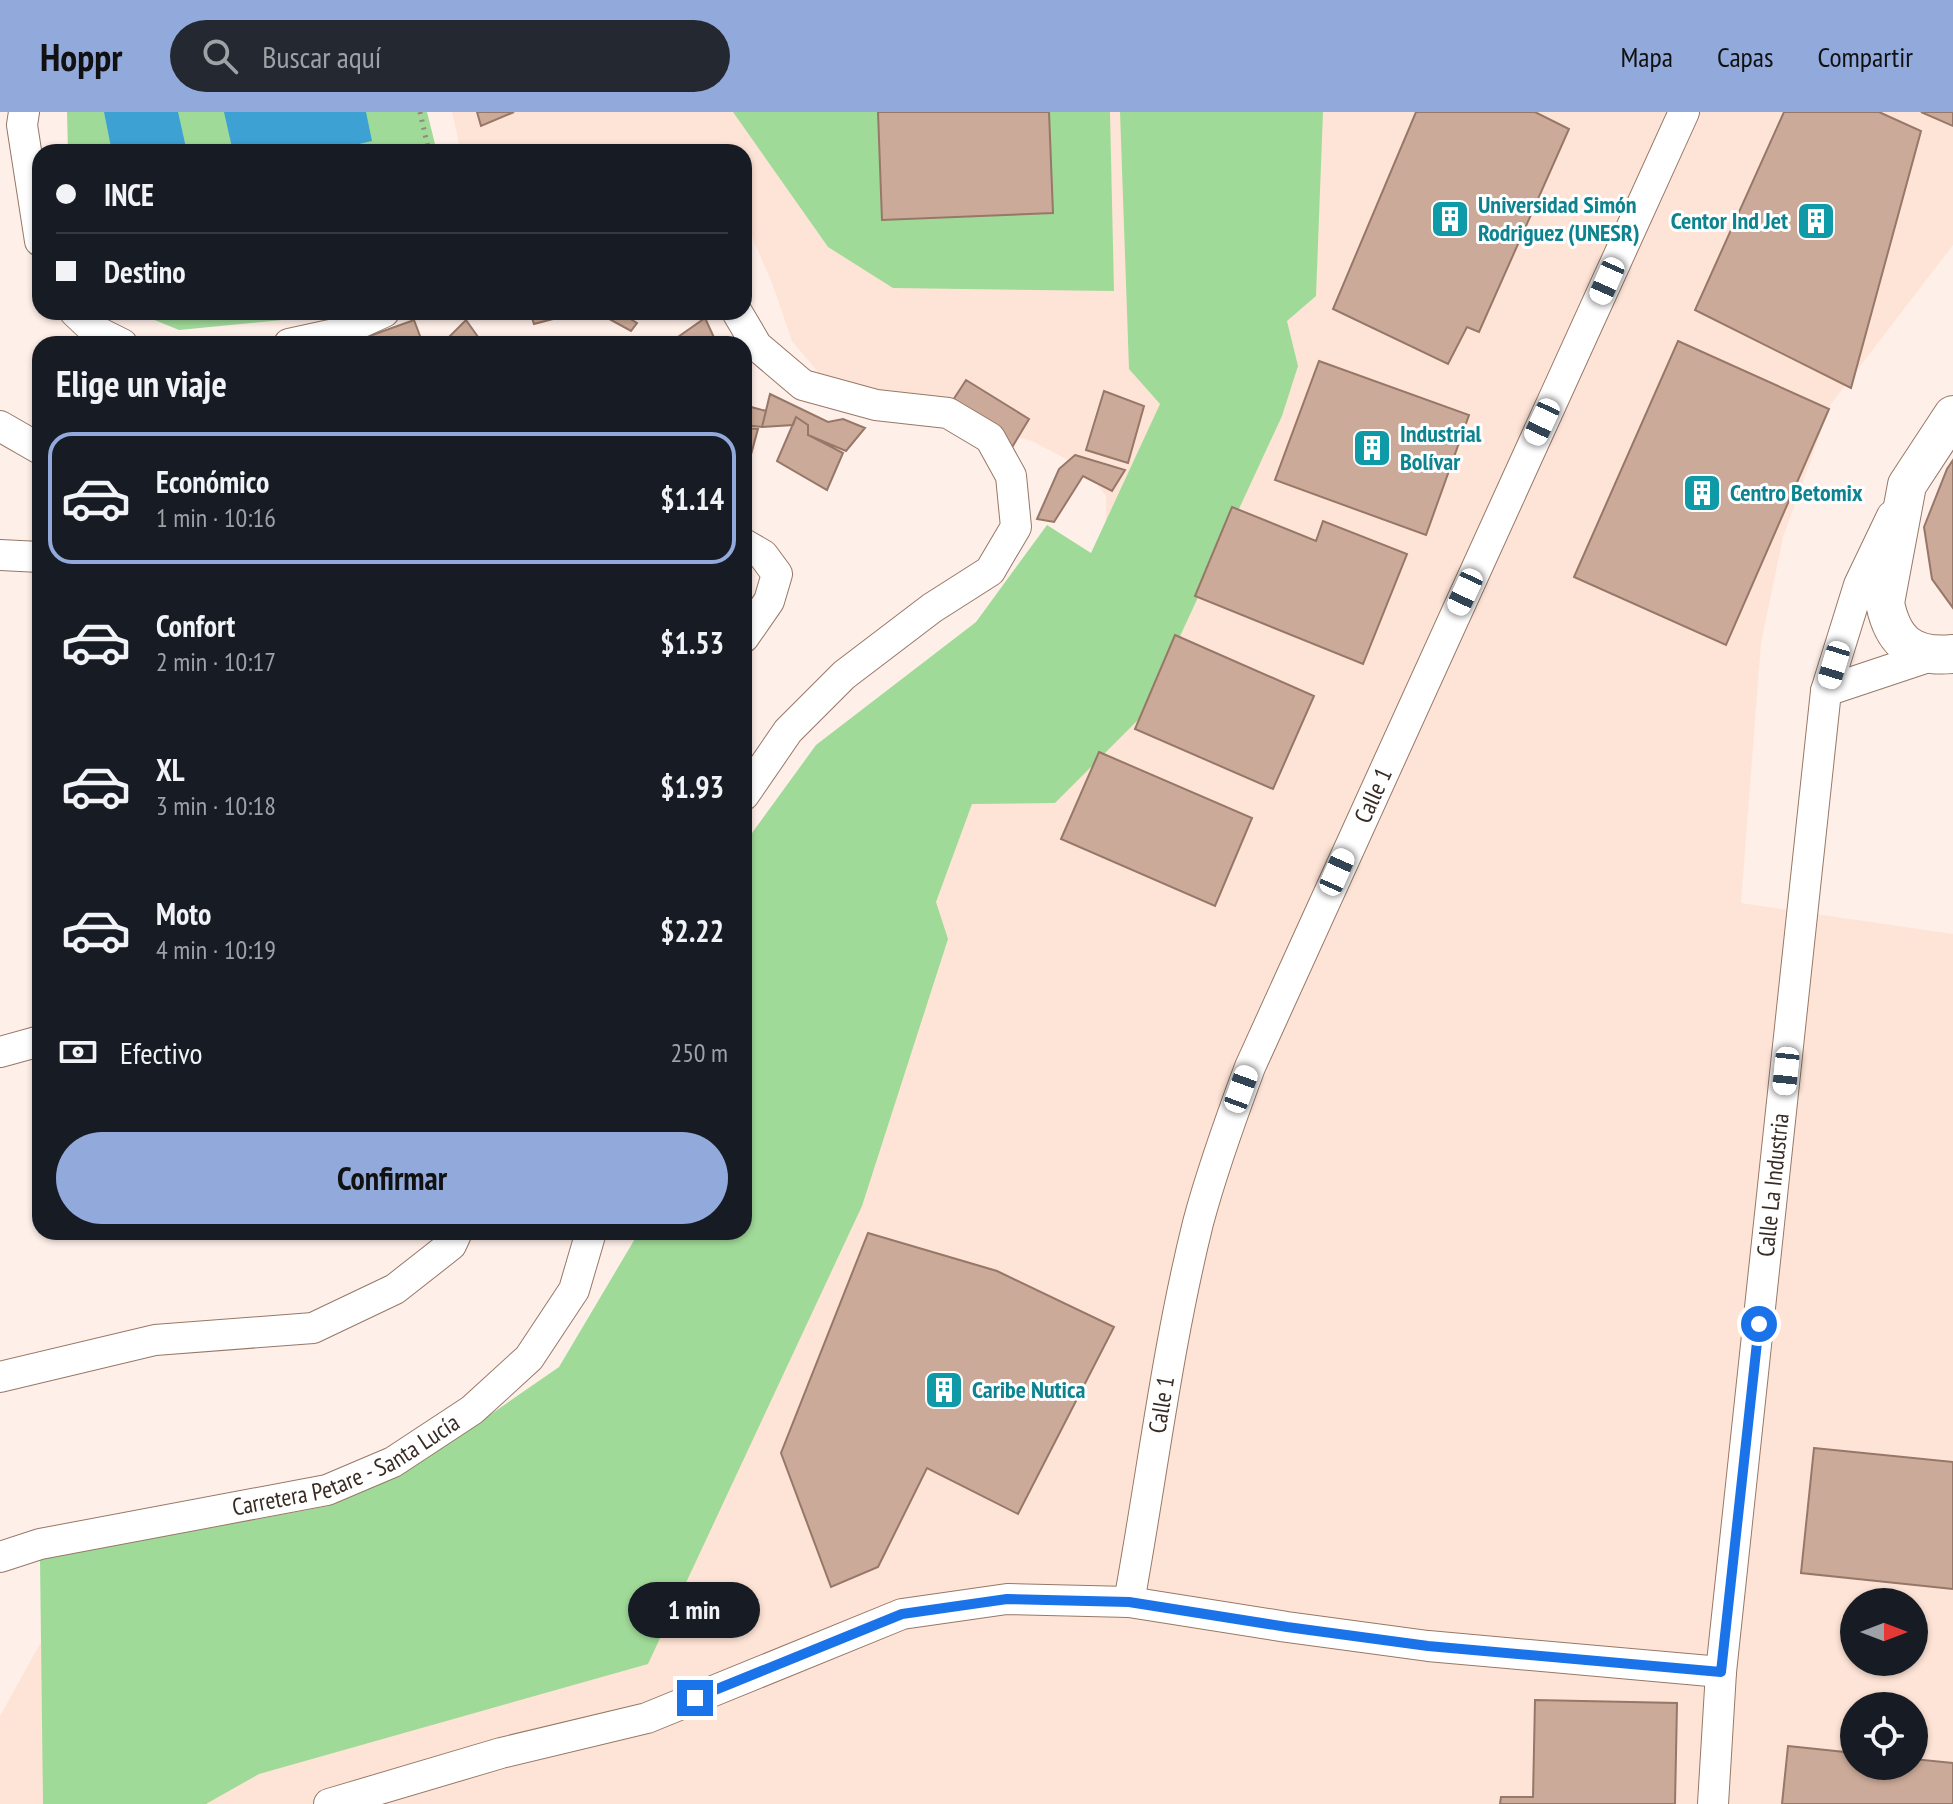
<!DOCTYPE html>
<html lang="es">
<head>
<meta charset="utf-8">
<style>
	body { margin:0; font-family:"PT Sans Narrow",sans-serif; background:#242831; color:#f1f3f6; height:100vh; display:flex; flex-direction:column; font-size:30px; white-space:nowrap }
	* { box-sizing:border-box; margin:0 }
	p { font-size:26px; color:#9ea1a6 }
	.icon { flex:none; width:44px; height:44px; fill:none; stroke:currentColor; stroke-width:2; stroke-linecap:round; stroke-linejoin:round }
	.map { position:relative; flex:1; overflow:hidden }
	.drawer { position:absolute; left:32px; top:224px; width:720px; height:904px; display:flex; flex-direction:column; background:#171b24; border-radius:24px; box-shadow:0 2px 6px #0004 }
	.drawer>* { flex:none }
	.hud { position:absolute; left:32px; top:32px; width:720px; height:176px; border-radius:24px; box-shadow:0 2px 6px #0004; display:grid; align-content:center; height:176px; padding:0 24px; background:#171b24 }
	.needle { width:52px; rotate:90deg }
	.fabs { position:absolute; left:1840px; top:1476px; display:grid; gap:16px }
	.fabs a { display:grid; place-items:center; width:88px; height:88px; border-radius:50%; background:#171b24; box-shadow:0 2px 6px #0004; font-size:40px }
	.end { position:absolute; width:36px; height:36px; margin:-18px; border:10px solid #1a73e8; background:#fff; box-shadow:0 0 0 4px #fff }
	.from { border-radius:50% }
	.bubble { position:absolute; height:56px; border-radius:28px; background:#171b24; box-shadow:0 2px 6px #0004; font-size:26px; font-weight:600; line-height:56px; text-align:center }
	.car { position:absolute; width:24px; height:48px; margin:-24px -12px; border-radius:10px; box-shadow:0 0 6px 2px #0007; background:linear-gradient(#fff 24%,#345 0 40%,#fff 0 76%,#345 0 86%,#fff 0) }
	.hud b { display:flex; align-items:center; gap:28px; height:76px; font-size:30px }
	.hud b+b { border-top:2px solid #363941 }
	.hud i { width:20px; height:20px; background:#f1f3f6 }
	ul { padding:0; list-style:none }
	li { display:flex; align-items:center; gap:24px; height:132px; margin:0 16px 12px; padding:0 8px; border:4px solid transparent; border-radius:24px }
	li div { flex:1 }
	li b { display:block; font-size:30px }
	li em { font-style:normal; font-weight:600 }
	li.active { border-color:#92a9dc }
	li>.icon { width:72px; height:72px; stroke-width:1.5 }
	h2 { padding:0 24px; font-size:36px; line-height:96px }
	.pay { display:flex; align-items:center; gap:20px; height:88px; padding:0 24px; font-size:30px }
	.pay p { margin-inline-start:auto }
	.cta { display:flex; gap:16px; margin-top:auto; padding:16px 24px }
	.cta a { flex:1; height:92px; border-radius:48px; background:#92a9dc; color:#111; font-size:32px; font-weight:600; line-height:92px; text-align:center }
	header { display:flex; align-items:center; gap:48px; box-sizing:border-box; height:112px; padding:0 40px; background:#92a9dc; color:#111 }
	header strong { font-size:38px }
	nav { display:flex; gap:44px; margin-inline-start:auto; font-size:28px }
	.search { width:560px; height:72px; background:#242831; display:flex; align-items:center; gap:20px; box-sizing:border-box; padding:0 28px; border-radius:44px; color:#9ea1a6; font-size:30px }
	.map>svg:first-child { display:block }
	.built { fill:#fee4d6; fill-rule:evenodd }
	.green { fill:#a0da98 }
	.water { fill:#3da1d3 }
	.building { fill:#ca9; stroke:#977767; stroke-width:2 }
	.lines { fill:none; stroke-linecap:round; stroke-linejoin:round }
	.minor-casing { stroke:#977867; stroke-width:32 }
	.tertiary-casing { stroke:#977867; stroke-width:40 }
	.path { stroke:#958780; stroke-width:5; stroke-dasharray:2 6; stroke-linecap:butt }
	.minor { stroke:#fff; stroke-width:30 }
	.tertiary { stroke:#fff; stroke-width:38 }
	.route { stroke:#1a73e8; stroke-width:10 }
	.labels { text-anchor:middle; stroke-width:6; stroke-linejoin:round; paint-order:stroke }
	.culture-label { font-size:24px; font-weight:bold; fill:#0d838f; stroke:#fff; text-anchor:start }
	.street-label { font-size:24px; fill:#382b24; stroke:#fff }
</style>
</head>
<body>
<header>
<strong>Hoppr</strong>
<div class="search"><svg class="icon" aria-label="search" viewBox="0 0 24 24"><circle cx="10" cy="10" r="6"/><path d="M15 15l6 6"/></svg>Buscar aquí</div>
<nav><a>Mapa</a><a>Capas</a><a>Compartir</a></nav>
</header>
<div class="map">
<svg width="1953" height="1692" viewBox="0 0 1953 1692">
	<rect width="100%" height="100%" fill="#feefe8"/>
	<path class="built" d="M452,0H1953V133L1831,292L1783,425L1761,531L1741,791L1953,822V1692H0V1604L84,1452L311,1391L491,1358L674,1120H744L1106,423V384L1085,357L1032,329L865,281L823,266L792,229L772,171L744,107V40H461ZM1854,1490H1914V1550H1854ZM1854,1594H1914V1654H1854Z"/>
	<path class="green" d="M67,0H427L437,40H68Z
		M733,0H1110L1114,179L893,176L828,135Z
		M1120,0H1323L1316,184L1287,209L1298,254L1282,304L1144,602L1055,691L972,692L936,790L948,827L862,1094L648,1552L259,1662L206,1692H43L40,1447L329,1394L426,1347L559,1255L639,1120H744V732L816,633L976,510L1047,413L1091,441L1160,292L1129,257Z
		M135,200H305L282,208L179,218Z"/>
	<path class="water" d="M104,0H178L187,40H112Z
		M224,0H366L372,29L324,40H233Z"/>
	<path class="building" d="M477,0H514L481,14Z
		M878,0H1049L1053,101L882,108Z
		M1416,0H1535L1569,17L1479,220L1467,215L1448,252L1333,197Z
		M1784,0H1879L1921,19L1851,276L1695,198Z
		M1921,0H1953V14Z
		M530,200H551L553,207L534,212Z
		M619,200L637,211L631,219L611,208Z
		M705,206L717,232H668Z
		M414,208L423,232H350V231Z
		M466,208L483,232H450L446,228Z
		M1678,229L1829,297L1726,533L1574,465Z
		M1319,249L1469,303L1426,423L1275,368Z
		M966,268L1029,307L1008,342L944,302Z
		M1104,279L1144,294L1128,351L1086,338Z
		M770,282L828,310L843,307L865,316L846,339L808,323V313L796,305L793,313L762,315Z
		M744,293L766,299L762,315L744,313Z
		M796,305L808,313V323L843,341L827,378L777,349Z
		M744,316L758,317L750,346L744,345Z
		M1075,343L1125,358L1112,379L1083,364L1054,410L1037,407L1059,357Z
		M1953,348V496L1932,467L1924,415L1947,357Z
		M1232,395L1316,429L1323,409L1407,442L1363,552L1195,484Z
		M1175,523L1314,584L1273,677L1135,617Z
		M1099,640L1252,706L1215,794L1061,727Z
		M868,1121L997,1159L1114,1215L1018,1402L927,1356L878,1455L831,1475L781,1341Z
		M1814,1336L1953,1350V1477L1801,1461Z
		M1535,1588L1677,1591L1675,1692H1500L1501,1685H1533Z
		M1788,1634L1854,1641V1654H1914V1647L1953,1651V1692H1782Z"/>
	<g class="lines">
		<g class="minor-casing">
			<g id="minor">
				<path d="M24,0L22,13L40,129"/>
				<path d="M75,200L94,218L122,232"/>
				<path d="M737,200L757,234L803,273L876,293L948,301L990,326L1011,364L1016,415L990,459L932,496L844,563L788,619L744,683"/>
				<path d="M289,232L335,222L384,200"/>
				<path d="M0,314L40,337"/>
				<path d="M744,432L763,443L777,462L769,489L744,525"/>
				<path d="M0,443L40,445"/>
				<path d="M1826,579L1931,544"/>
				<path d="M0,940L40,929"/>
				<path d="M0,1265L155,1228L313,1216L395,1177L451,1133L457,1120"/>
				<path id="s1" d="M0,1445L40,1432L327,1378L393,1350L472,1298L529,1246L574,1178L591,1120"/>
				<path id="s2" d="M1129,1490C1152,1364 1167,1236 1198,1111C1212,1058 1231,1006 1250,955L1684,0"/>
				<path d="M329,1692L501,1641L647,1606L902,1502L1007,1487L1129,1490L1287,1515L1428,1534L1721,1560"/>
				<path id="s3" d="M1713,1692L1721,1560L1826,579L1859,473L1892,404"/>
			</g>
		</g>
		<g class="tertiary-casing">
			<path id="tertiary" d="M1953,303L1907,373L1885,491C1893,531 1913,546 1953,542"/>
		</g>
		<path class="path" d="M420,0L429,40"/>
		<use href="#minor" class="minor"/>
		<use href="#tertiary" class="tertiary"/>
	</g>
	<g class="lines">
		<path class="route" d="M695,1586L902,1502L1007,1487L1129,1490L1287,1515L1428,1534L1721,1560L1759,1212"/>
	</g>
	<defs>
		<g id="building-square" transform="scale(2)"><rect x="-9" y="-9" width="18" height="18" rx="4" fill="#0f9aa8" stroke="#fff"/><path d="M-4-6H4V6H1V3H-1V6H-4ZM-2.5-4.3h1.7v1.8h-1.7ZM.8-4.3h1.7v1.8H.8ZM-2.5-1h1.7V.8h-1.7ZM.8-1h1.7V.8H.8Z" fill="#fff"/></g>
	</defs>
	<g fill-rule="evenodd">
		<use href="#building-square" x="1450" y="107"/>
		<use href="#building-square" x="1816" y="109"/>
		<use href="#building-square" x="1372" y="336"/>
		<use href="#building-square" x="1702" y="381"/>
		<use href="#building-square" x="944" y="1278"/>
	</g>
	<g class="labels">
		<g class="culture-label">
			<text x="1478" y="101">Universidad Simón<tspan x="1478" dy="28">Rodriguez (UNESR)</tspan></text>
			<text x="1788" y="117" text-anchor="end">Centor Ind Jet</text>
			<text x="1400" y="330">Industrial<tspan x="1400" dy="28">Bolívar</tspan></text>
			<text x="1730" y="389">Centro Betomix</text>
			<text x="972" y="1286">Caribe Nutica</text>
		</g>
		<g class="street-label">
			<text dy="8" stroke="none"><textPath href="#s2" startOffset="848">Calle 1</textPath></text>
			<text dy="8" stroke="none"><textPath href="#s3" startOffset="622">Calle La Industria</textPath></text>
			<text dy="8" stroke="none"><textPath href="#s2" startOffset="200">Calle 1</textPath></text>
			<text dy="8" stroke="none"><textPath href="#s1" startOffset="360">Carretera Petare - Santa Lucía</textPath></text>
		</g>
	</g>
</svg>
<div class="fabs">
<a><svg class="needle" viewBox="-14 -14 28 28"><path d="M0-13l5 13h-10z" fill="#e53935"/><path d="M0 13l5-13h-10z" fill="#9ea1a6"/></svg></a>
<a><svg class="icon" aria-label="locate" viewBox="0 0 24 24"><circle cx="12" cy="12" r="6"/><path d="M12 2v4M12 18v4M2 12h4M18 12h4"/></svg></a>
</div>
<i class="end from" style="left:1759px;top:1212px"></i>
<i class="end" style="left:695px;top:1586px"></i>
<div class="bubble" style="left:628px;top:1470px;width:132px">1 min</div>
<i class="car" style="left:1607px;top:169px;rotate:204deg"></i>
<i class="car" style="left:1542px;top:310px;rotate:205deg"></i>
<i class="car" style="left:1465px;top:480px;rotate:205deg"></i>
<i class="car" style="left:1834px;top:553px;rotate:197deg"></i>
<i class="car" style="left:1337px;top:760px;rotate:24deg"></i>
<i class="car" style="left:1786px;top:959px;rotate:186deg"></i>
<i class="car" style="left:1241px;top:977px;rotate:20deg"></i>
<div class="hud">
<b><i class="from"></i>INCE</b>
<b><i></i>Destino</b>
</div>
<section class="drawer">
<h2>Elige un viaje</h2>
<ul>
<li class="active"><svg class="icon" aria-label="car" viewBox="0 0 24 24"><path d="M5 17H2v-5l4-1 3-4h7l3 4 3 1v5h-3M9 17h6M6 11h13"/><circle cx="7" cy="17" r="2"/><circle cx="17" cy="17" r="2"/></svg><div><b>Económico</b><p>1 min · 10:16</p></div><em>$1.14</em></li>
<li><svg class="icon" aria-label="car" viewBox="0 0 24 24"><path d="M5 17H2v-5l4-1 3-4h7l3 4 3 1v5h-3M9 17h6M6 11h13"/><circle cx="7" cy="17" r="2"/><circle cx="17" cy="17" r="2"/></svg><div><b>Confort</b><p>2 min · 10:17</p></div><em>$1.53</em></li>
<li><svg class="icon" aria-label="car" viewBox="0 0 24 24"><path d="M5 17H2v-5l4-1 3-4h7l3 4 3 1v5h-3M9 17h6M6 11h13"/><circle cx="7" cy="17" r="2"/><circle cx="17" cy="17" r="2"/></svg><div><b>XL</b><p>3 min · 10:18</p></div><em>$1.93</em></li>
<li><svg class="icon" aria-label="car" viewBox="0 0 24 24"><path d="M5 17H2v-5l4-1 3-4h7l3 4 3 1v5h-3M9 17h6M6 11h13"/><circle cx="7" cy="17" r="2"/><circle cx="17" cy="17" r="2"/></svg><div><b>Moto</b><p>4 min · 10:19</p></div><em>$2.22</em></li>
</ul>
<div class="pay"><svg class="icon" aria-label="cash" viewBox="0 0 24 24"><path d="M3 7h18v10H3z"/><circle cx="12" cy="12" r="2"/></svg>Efectivo<p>250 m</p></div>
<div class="cta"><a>Confirmar</a></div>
</section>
</div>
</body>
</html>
